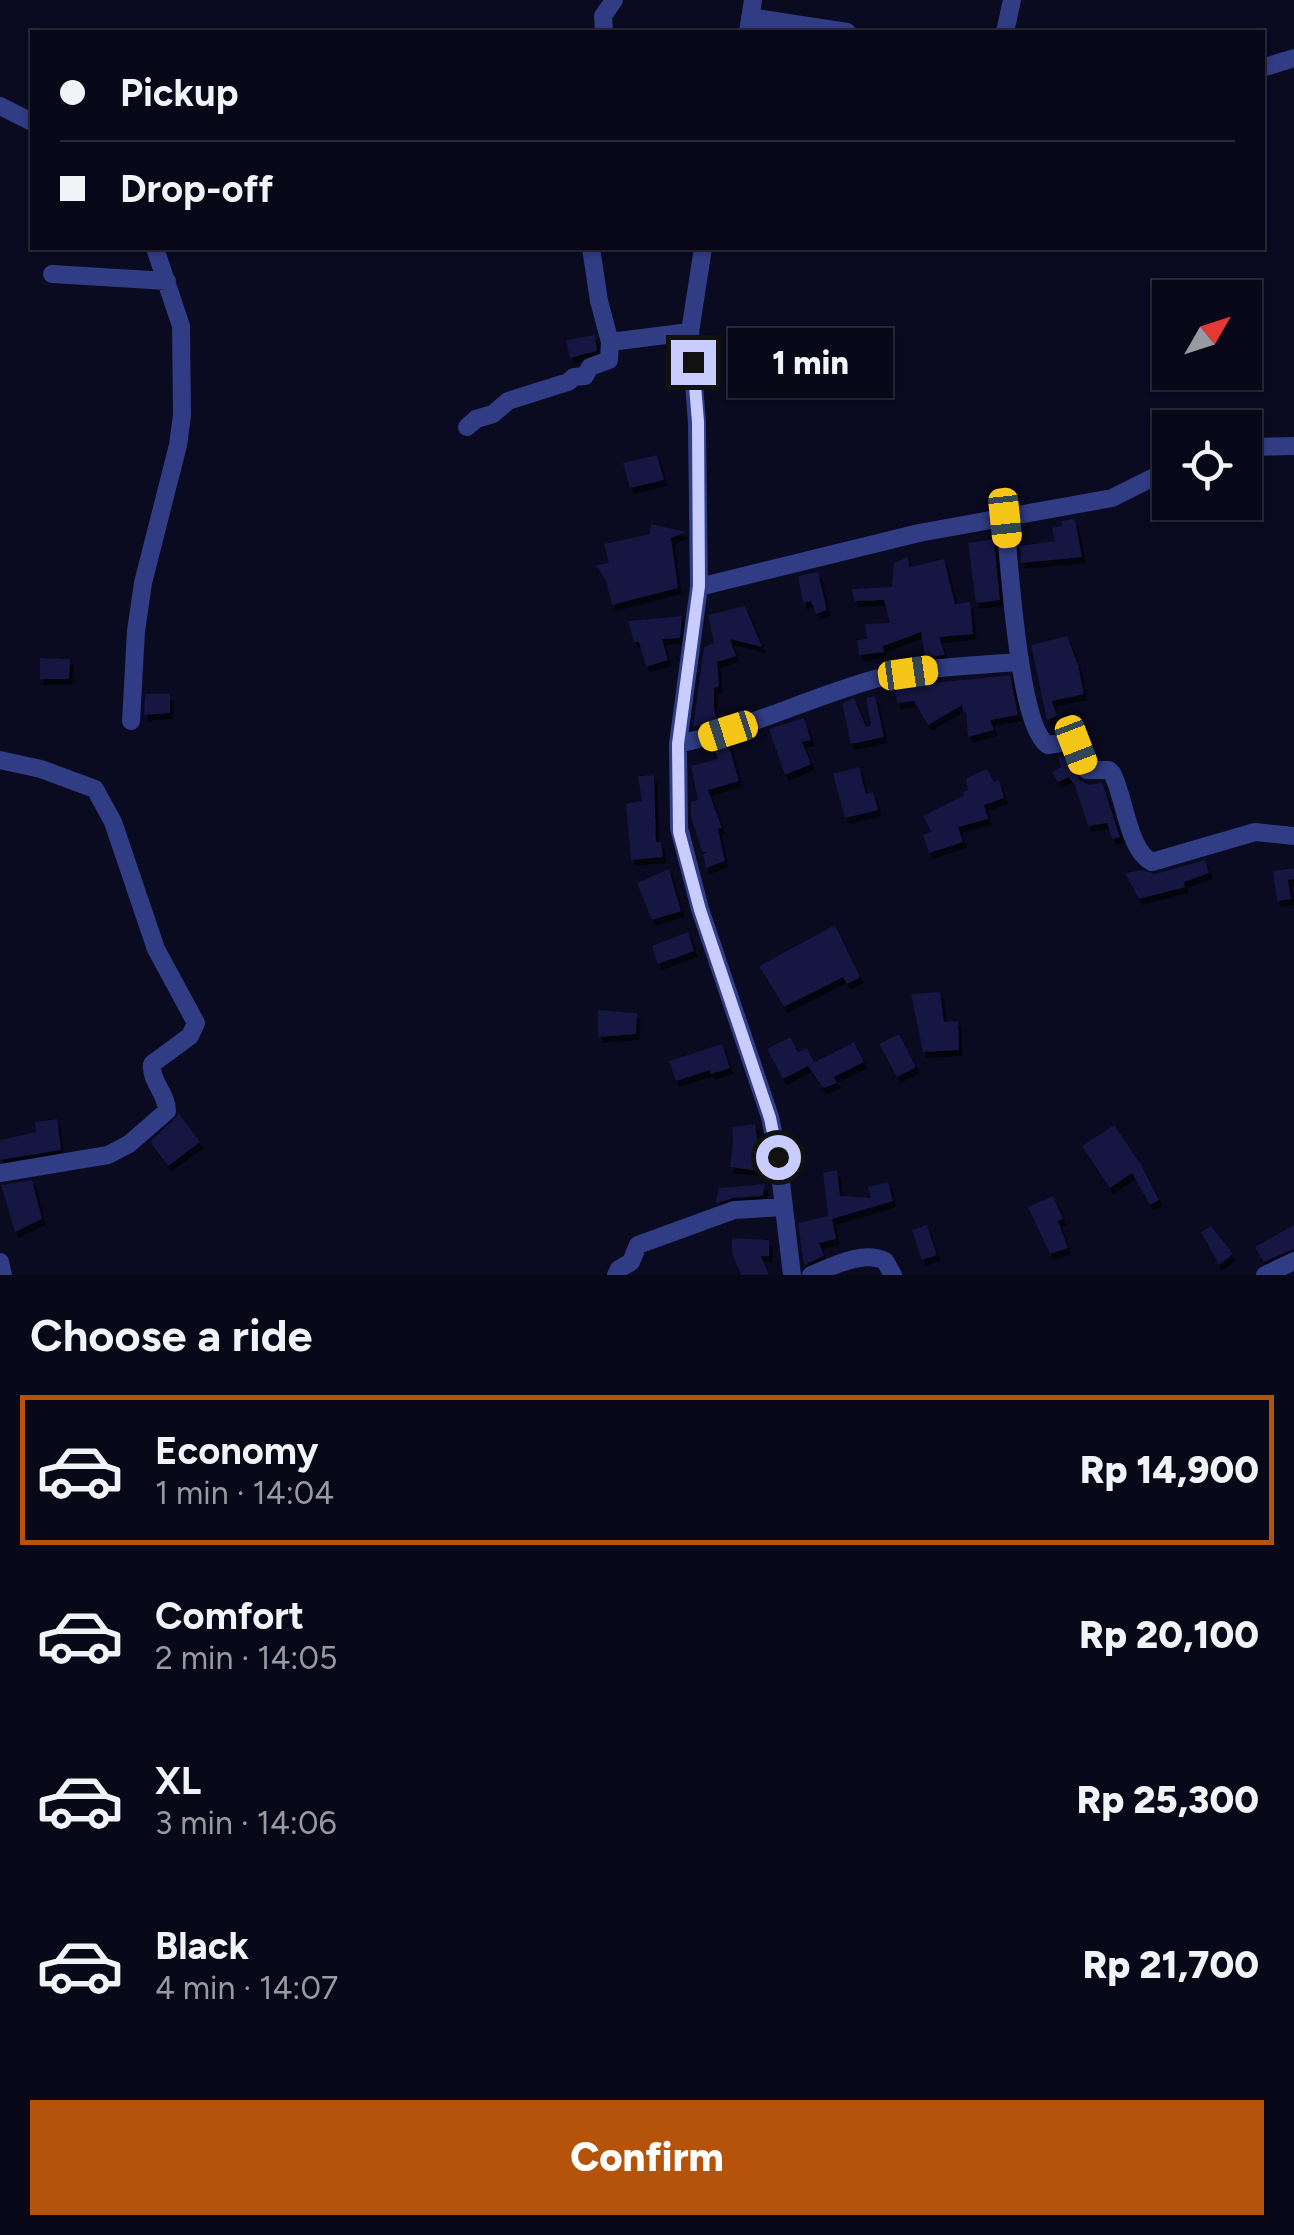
<!DOCTYPE html>
<html lang="en">
<head>
<meta charset="utf-8">
<style>
	body { margin:0; font-family:Figtree,sans-serif; background:#111121; color:#f1f3f6; height:100vh; display:flex; flex-direction:column; font-size:38px; white-space:nowrap }
	* { box-sizing:border-box; margin:0 }
	p { font-size:32px; color:#989aa2 }
	.icon { flex:none; width:55px; height:55px; fill:none; stroke:currentColor; stroke-width:2; stroke-linecap:round; stroke-linejoin:round }
	.map { position:relative; height:1275px; overflow:hidden }
	.sheet { display:flex; flex-direction:column; background:#080818; flex:1 }
	.sheet>* { flex:none }
	.hud { position:absolute; left:30px; top:30px; width:1235px; height:220px; border-radius:0px; box-shadow:0 2px 8px #0004,0 0 0 2px #292937; display:grid; align-content:center; height:220px; padding:0 30px; background:#080818 }
	.needle { width:65px; rotate:51deg }
	.buttons { position:absolute; left:1152px; top:280px; display:grid; gap:20px }
	.buttons a { display:grid; place-items:center; width:110px; height:110px; border-radius:0px; background:#080818; box-shadow:0 2px 8px #0004,0 0 0 2px #292937; font-size:50px }
	.end { position:absolute; width:45px; height:45px; margin:-22px; border:12px solid #c9ccff; background:#111; box-shadow:0 0 0 5px #111 }
	.from { border-radius:50% }
	.bubble { position:absolute; height:70px; border-radius:0px; background:#080818; box-shadow:0 2px 8px #0004,0 0 0 2px #292937; font-size:32px; font-weight:800; line-height:70px; text-align:center }
	.car { position:absolute; width:30px; height:60px; margin:-30px -15px; border-radius:12px; box-shadow:0 0 8px 2px #0007; background:linear-gradient(#f5c518 24%,#345 0 40%,#f5c518 0 76%,#345 0 86%,#f5c518 0) }
	.hud b { display:flex; align-items:center; gap:35px; height:95px; font-size:38px }
	.hud b+b { border-top:2px solid #292937 }
	.hud i { width:25px; height:25px; background:#f1f3f6 }
	ul { padding:0; list-style:none }
	li { display:flex; align-items:center; gap:30px; height:150px; margin:0 20px 15px; padding:0 10px; border:5px solid transparent; border-radius:0px }
	li div { flex:1 }
	li b { display:block; font-size:38px }
	li em { font-style:normal; font-weight:800 }
	li.active { border-color:#b45309 }
	li>.icon { width:90px; height:90px; stroke-width:1.5 }
	h2 { padding:0 30px; font-size:45px; line-height:120px }
	.primary-button { display:flex; gap:20px; margin-top:auto; padding:20px 30px }
	.primary-button a { flex:1; height:115px; border-radius:0px; background:#b45309; color:#fff; font-size:40px; font-weight:800; line-height:115px; text-align:center }
	.map>svg:first-child { display:block }
	.building { fill:#151442; filter:url(#shadow) }
	.lines { fill:none; stroke-linecap:round; stroke-linejoin:round }
	.minor { stroke:#303c84; stroke-width:18 }
	.route { stroke:#c9ccff; stroke-width:12 }
</style>
</head>
<body>
<div class="map">
<svg width="1294" height="1275" viewBox="0 0 1294 1275">
	<defs>
		<filter id="shadow"><feDropShadow dx="3.5" dy="6" stdDeviation="0" flood-color="#0009"/></filter>
	</defs>
	<rect width="100%" height="100%" fill="#0a0a20"/>
	<path class="building" d="M595,335L597,351L570,358L566,340Z
		M657,455L664,480L630,488L623,463Z
		M1075,519L1082,557L1021,563L1020,546L1055,541L1052,528L1062,526L1061,521Z
		M651,524L686,532L671,538L678,588L612,605L606,581L596,565L609,563L604,544L650,534Z
		M994,539L1000,600L976,603L968,543Z
		M907,557L910,567L944,559L955,604L970,602L973,634L939,637L945,655L925,657L921,632L883,646L884,652L859,655L857,640L867,639L865,624L890,623L884,600L854,601L852,589L892,587L894,563Z
		M818,572L827,610L816,614L811,601L803,603L798,576Z
		M745,606L762,647L730,639L736,656L717,662L719,686L714,688V708L717,720L693,727L704,647L714,643L708,615Z
		M682,616L680,638L662,639L668,660L646,667L639,642H634L628,621Z
		M1067,636L1078,665L1084,694L1052,701L1057,716L1047,720L1031,645Z
		M40,658L70,659L69,679H40Z
		M1010,675L1018,715L990,720L994,730L968,737L966,712H963L962,705L928,725L914,701L897,703L895,687Z
		M145,694H170V713L144,715Z
		M875,696L884,737L851,744L842,703L854,698L866,727L871,726L866,698Z
		M804,718L811,740L802,742L811,764L785,775L769,729Z
		M728,743L739,781L708,790L722,828L718,829L725,861L706,868L703,854L707,852H702L691,816V802L698,800L691,766L718,759L714,748Z
		M1066,755L1080,780L1090,785L1102,782L1120,837L1112,839L1107,823L1088,826L1075,786L1069,777L1058,782L1052,772L1061,767L1058,756Z
		M859,767L866,794L873,792L878,810L845,818L833,774Z
		M987,769L994,782L999,780L1004,798L984,805L988,819L958,827L963,842L929,853L923,835L931,832L923,816L964,795L963,792L968,790L966,778Z
		M654,775L656,842H661L663,857L631,860L626,804L642,801L638,776Z
		M1205,860L1209,873L1184,882L1185,887L1139,899L1125,873L1142,870L1155,874Z
		M1294,868V879L1288,880L1291,899L1277,901L1273,871Z
		M669,869L681,911L652,920L637,883Z
		M835,925L860,977L847,984L843,977L784,1007L759,966Z
		M688,932L694,951L658,964L652,946Z
		M940,992L944,1022L958,1021L959,1050L923,1052L911,994Z
		M598,1010L637,1013L636,1034L598,1037Z
		M899,1034L916,1067L897,1077L879,1044Z
		M790,1037L798,1052L807,1048L814,1062L854,1042L864,1062L834,1077L837,1083L823,1088L808,1066L783,1079L767,1049Z
		M722,1044L730,1068L711,1074L710,1070L676,1081L669,1061Z
		M179,1114L200,1142L168,1166L150,1142Z
		M57,1119L61,1150L0,1160V1140L36,1132L35,1122Z
		M755,1124L759,1153L765,1154L767,1172L730,1167L733,1141L732,1127Z
		M1114,1125L1142,1166L1159,1200L1150,1205L1132,1173L1110,1188L1082,1146Z
		M837,1170L840,1196L871,1198L868,1187L888,1182L893,1201L832,1219L836,1239L819,1243L824,1256L804,1265L798,1223L828,1216L823,1173Z
		M32,1180L42,1219L15,1232L1,1185Z
		M765,1184L763,1196L733,1198L715,1204L719,1188Z
		M1053,1196L1063,1219L1058,1221L1068,1248L1050,1254L1028,1207Z
		M927,1225L937,1255L922,1260L912,1230Z
		M1294,1225V1249L1264,1262L1255,1247Z
		M1211,1226L1233,1254L1219,1265L1201,1232Z
		M732,1238L769,1240V1256H761L769,1275H741L732,1253Z"/>
	<g class="lines">
		<path class="minor" d="M750,17L847,32
			M604,32L603,16L614,0
			M748,32L753,0
			M1005,32L1012,0
			M1262,68L1294,58
			M0,106L32,122
			M591,248L599,301L610,342L690,332
			M703,248L690,332L697,423L699,587L678,744L679,828L700,909L770,1117L778,1157L792,1275
			M52,274L167,281
			M467,427L476,419L493,414L508,401L568,382L574,377L585,376L590,367L609,360L610,342
			M1245,447L1294,446
			M1005,518C1009,558 1018,727 1048,745L1073,741L1087,770H1109L1112,773C1125,797 1128,851 1152,862L1255,832L1294,836
			M699,587L919,533L1112,498L1170,469
			M131,721L136,631L143,583L178,445L182,415L181,326L155,248
			M678,744C746,729 808,698 875,679C921,667 971,666 1019,662
			M0,760L41,769L95,789L113,822L156,949L196,1023L190,1036L152,1064C150,1081 167,1094 167,1111L129,1144L108,1155L0,1173
			M0,1262L3,1275
			M616,1275L619,1269L631,1262L638,1245L734,1210L784,1207
			M811,1275C833,1266 863,1250 885,1261L893,1275
			M1265,1275L1294,1261"/>
	</g>
	<g class="lines">
		<path class="route" d="M693,362L698,422L699,586L678,744L679,832L700,910L770,1118L778,1157"/>
	</g>
</svg>
<div class="buttons">
<a><svg class="needle" viewBox="-14 -14 28 28"><path d="M0-13l5 13h-10z" fill="#e53935"/><path d="M0 13l5-13h-10z" fill="#989aa2"/></svg></a>
<a><svg class="icon" aria-label="locate" viewBox="0 0 24 24"><circle cx="12" cy="12" r="6"/><path d="M12 2v4M12 18v4M2 12h4M18 12h4"/></svg></a>
</div>
<i class="end from" style="left:778px;top:1157px"></i>
<i class="end" style="left:693px;top:362px"></i>
<div class="bubble" style="left:728px;top:328px;width:165px">1 min</div>
<i class="car" style="left:1005px;top:518px;rotate:174deg"></i>
<i class="car" style="left:908px;top:673px;rotate:82deg"></i>
<i class="car" style="left:728px;top:731px;rotate:252deg"></i>
<i class="car" style="left:1076px;top:745px;rotate:159deg"></i>
<div class="hud">
<b><i class="from"></i>Pickup</b>
<b><i></i>Drop-off</b>
</div>
</div>
<section class="sheet">
<h2>Choose a ride</h2>
<ul>
<li class="active"><svg class="icon" aria-label="car" viewBox="0 0 24 24"><path d="M5 17H2v-5l4-1 3-4h7l3 4 3 1v5h-3M9 17h6M6 11h13"/><circle cx="7" cy="17" r="2"/><circle cx="17" cy="17" r="2"/></svg><div><b>Economy</b><p>1 min · 14:04</p></div><em>Rp 14,900</em></li>
<li><svg class="icon" aria-label="car" viewBox="0 0 24 24"><path d="M5 17H2v-5l4-1 3-4h7l3 4 3 1v5h-3M9 17h6M6 11h13"/><circle cx="7" cy="17" r="2"/><circle cx="17" cy="17" r="2"/></svg><div><b>Comfort</b><p>2 min · 14:05</p></div><em>Rp 20,100</em></li>
<li><svg class="icon" aria-label="car" viewBox="0 0 24 24"><path d="M5 17H2v-5l4-1 3-4h7l3 4 3 1v5h-3M9 17h6M6 11h13"/><circle cx="7" cy="17" r="2"/><circle cx="17" cy="17" r="2"/></svg><div><b>XL</b><p>3 min · 14:06</p></div><em>Rp 25,300</em></li>
<li><svg class="icon" aria-label="car" viewBox="0 0 24 24"><path d="M5 17H2v-5l4-1 3-4h7l3 4 3 1v5h-3M9 17h6M6 11h13"/><circle cx="7" cy="17" r="2"/><circle cx="17" cy="17" r="2"/></svg><div><b>Black</b><p>4 min · 14:07</p></div><em>Rp 21,700</em></li>
</ul>
<div class="primary-button"><a>Confirm</a></div>
</section>
</body>
</html>
